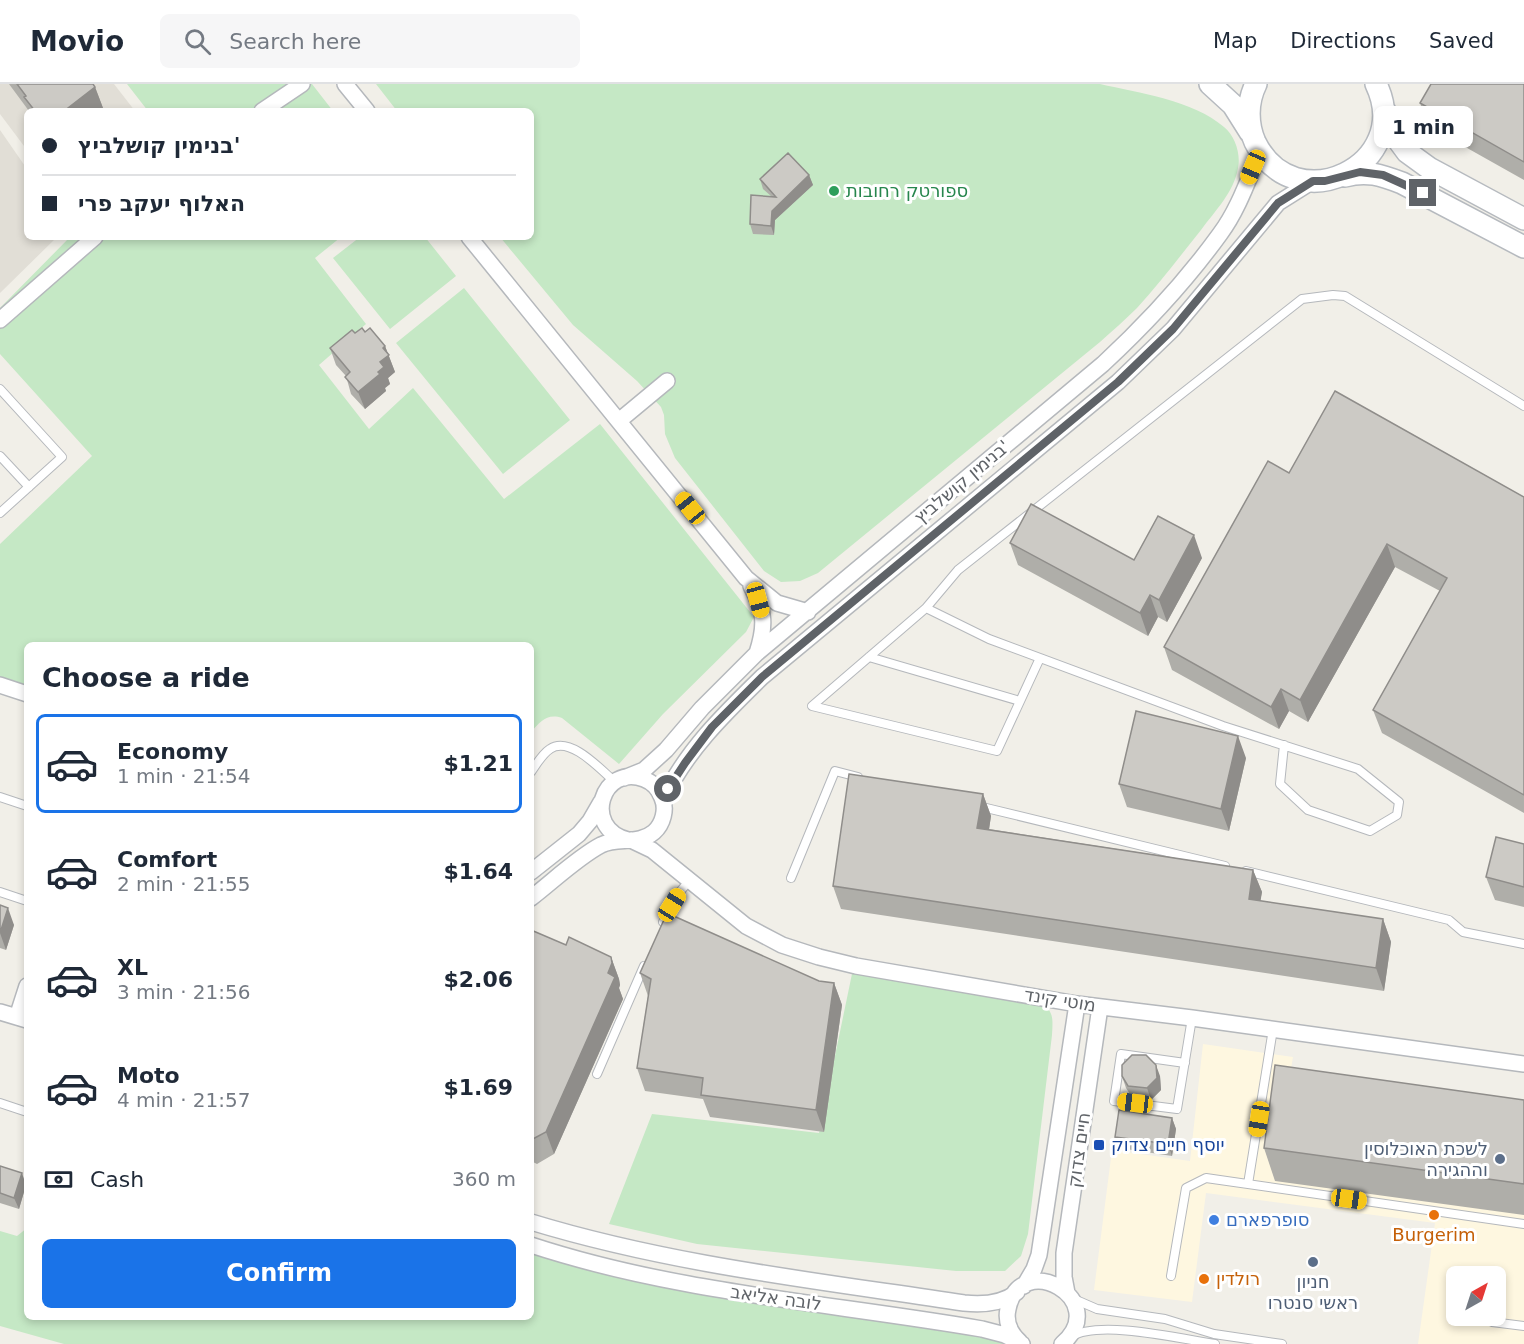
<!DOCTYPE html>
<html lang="en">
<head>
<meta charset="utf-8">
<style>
	body { margin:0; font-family:"DejaVu Sans",Heebo,sans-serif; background:#f6f6f7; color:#1f2937; height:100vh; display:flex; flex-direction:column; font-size:22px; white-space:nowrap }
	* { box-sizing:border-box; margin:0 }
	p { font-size:20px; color:#747a83 }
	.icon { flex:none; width:33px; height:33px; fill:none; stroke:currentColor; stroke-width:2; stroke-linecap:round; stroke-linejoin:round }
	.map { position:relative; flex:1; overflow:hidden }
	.details { position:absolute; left:24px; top:558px; width:510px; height:678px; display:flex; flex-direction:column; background:#fff; border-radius:9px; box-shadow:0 3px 9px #0003 }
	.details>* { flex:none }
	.hud { position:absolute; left:24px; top:24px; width:510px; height:132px; border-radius:9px; box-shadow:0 3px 9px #0003; display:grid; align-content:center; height:132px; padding:0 18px; background:#fff }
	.needle { width:39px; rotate:39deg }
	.fabs { position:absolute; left:1446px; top:1182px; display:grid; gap:12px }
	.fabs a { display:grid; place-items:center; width:60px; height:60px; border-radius:9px; background:#fff; box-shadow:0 3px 9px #0003; font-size:30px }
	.end { position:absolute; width:27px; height:27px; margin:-14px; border:8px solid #5f6368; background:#fff; box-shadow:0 0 0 3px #fff }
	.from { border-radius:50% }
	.bubble { position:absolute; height:42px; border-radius:9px; background:#fff; box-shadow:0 3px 9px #0003; font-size:20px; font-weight:800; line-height:42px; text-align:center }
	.car { position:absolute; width:18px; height:36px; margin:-18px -9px; border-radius:8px; box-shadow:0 0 4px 2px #0007; background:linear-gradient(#f5c518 24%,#345 0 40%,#f5c518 0 76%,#345 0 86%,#f5c518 0) }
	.hud b { display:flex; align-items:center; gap:21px; height:57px; font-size:22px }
	.hud b+b { border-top:2px solid #e0e1e3 }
	.hud i { width:15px; height:15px; background:#1f2937 }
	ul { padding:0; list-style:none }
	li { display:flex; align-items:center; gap:18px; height:99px; margin:0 12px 9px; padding:0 6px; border:3px solid transparent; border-radius:9px }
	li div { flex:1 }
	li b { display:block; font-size:22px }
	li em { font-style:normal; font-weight:800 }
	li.on { border-color:#1a73e8 }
	li>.icon { width:54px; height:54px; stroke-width:1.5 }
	h2 { padding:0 18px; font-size:27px; line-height:72px }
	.pay { display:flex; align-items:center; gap:15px; height:66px; padding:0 18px; font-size:22px }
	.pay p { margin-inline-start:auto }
	.button { display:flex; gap:12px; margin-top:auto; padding:12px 18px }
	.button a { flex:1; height:69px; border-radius:9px; background:#1a73e8; color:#fff; font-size:24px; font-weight:800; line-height:69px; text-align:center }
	header { display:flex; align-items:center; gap:36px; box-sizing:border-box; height:84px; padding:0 30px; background:#fff; border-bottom:2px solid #e0e1e3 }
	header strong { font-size:28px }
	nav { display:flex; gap:33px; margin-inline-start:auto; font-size:21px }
	.search { width:420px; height:54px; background:#f6f6f7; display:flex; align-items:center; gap:15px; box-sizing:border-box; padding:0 21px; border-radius:9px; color:#747a83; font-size:22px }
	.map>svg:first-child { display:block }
	.commercial { fill:#fef7e0; fill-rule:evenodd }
	.education { fill:#e1ded6 }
	.green { fill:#c5e8c5 }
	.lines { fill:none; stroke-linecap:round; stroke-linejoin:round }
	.lane-casing { stroke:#b5b8bc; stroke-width:10 }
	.street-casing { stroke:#b5b8bc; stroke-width:18 }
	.secondary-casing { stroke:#b6babf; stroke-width:24 }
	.lane { stroke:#fff; stroke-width:8 }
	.street { stroke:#fff; stroke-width:15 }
	.secondary { stroke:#fff; stroke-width:21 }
	.wall { fill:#afaea9 }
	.shaded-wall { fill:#8f8d8a }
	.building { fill:#cccac5; stroke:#8f8d8a; stroke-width:1.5 }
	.route { stroke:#5f6368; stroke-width:8 }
	.leisure-dot { fill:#2e9e5b; stroke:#fff; stroke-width:2 }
	.transit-dot { fill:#1a4fb4; stroke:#fff; stroke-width:2 }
	.service-dot { fill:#5c6f8a; stroke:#fff; stroke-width:2 }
	.food-dot { fill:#e8710a; stroke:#fff; stroke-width:2 }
	.shop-dot { fill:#3f7fe0; stroke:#fff; stroke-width:2 }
	.labels { text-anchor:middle; stroke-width:6; stroke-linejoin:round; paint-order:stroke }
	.leisure-label { font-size:18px; fill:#27864d; stroke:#fff; text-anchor:start }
	.street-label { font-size:18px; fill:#5f6368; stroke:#fff }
	.transit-label { font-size:18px; fill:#164399; stroke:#fff; text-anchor:start }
	.service-label { font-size:18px; fill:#4e5e75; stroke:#fff; text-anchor:end }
	.shop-label { font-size:18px; fill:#366cbe; stroke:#fff; text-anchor:start }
	.food-label { font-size:18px; fill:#c56008; stroke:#fff }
</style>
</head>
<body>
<header>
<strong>Movio</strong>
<div class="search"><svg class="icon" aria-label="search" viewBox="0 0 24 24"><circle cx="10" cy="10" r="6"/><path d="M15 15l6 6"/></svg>Search here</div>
<nav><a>Map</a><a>Directions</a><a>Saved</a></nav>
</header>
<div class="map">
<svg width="1524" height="1260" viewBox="0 0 1524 1260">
	<rect width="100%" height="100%" fill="#f1efe8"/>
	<path class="commercial" d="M1203,960L1293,973L1286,1014L1524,1131V1260H1418L1435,1139L1206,1109L1192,1218L1094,1206L1112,1066L1190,1077ZM1456,1192H1496V1232H1456Z"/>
	<path class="education" d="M0,0H114L135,27H27V66L0,30Z
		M0,46L27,85V153H57L0,209Z"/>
	<path class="green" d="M127,0H312L333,27H148Z
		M376,0H1100C1139,9 1193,16 1224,43C1235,52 1241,70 1238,84C1234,108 1215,127 1201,146C1180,172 1160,199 1137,224C1125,236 1112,247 1100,258L818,489L800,497L781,498L764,487L675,374L665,350L664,331L661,323L637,297L573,241L500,153H531V27H397Z
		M70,153H341L315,174L366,240L319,281L369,345L413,304L504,415L600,340L754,533L746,548L663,630L619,680L562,634C547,629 540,638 531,648V561H27V605L0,597V460L92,372L0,270V224Z
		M360,153H425L456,192L390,245L333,174Z
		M464,204L570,336L503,390L396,259Z
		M853,885L1037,916C1054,927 1053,932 1052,951L1028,1150L1021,1172L1005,1187H956L697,1160L609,1140L652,1030L819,1049Z
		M27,1144V1233H531V1168L985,1252L1005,1260H64L0,1242V1147L17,1152Z"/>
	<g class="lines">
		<g class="lane-casing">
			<path id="lane" d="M0,305L62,373L0,429
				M0,372L29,403
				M926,524L812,622L997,667L1040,574
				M869,573L1020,617
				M1284,661L1280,700L1308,726L1370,747L1397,731L1399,718L1358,685L1223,642L989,555L926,524L958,486L1302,215L1333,211L1345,212L1524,322
				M531,688C536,681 542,670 550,665C570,651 601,686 615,698
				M0,713L27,722
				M978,722L1225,782
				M1246,787L1449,836L1463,848L1524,860
				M791,794L835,687L858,693
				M0,808L27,817
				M663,838L678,810L689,797
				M1185,979L1121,970L1114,1017L1177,1025L1192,934
				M597,990L644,882
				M0,1019L27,1028
				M1248,1100L1273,945
				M1171,1192L1186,1104L1206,1094L1524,1140
				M1074,1215L1097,1225L1165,1235L1214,1250L1282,1260
				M1492,1238L1524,1242
				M1071,1253C1098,1235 1182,1255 1215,1260"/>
		</g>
		<g class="street-casing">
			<path id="street" d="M345,0L367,27
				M262,27L302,0
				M469,153L746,494L777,519L808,528
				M0,236L95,153
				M620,336L667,297
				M751,502C765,528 766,541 757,569
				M0,601L27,610
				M624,694L644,686L666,666L702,624L757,569L1103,280C1145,241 1186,197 1220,150C1238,126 1248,96 1260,68
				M663,716C685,668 724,630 762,593L1118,298L1173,245L1278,119L1313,97
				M631,756L652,766L746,842L782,861L819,873L856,882L1077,920L1192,934L1524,980
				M531,788L579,750L590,737L601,718
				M531,814C552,798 578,773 601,761C618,753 639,761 654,748C663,740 667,725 662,714C659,705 652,698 644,695C602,679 581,744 628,756
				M0,928L27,936
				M17,933L27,902
				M531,1138C672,1181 819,1197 964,1219C983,1221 1002,1220 1017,1208
				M531,1161C677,1209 831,1219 982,1245L1005,1251L1022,1260
				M1024,1202L1034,1185L1039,1171L1077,920
				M1067,1209L1064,1193V1169L1100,923
				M1020,1258C1011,1250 1005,1238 1008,1225C1020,1164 1113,1216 1062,1260"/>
		</g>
		<g class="secondary-casing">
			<path id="secondary" d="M1210,0L1233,21L1250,48
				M1256,0C1247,18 1247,40 1255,58C1294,139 1415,81 1376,0
				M1385,27L1393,49L1407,68L1429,84L1524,135
				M1345,92C1367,86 1381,91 1402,99L1524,163"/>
		</g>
		<use href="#lane" class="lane"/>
		<use href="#street" class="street"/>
		<use href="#secondary" class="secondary"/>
	</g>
	<path class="wall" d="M9,0H93L95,3L103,24L99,27H29Z
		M1524,0V96L1428,42L1420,19Z
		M809,91L813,101L775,136L774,151L753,150L750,140L771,112L763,105L760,95Z
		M365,248L385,262L395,288L388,294L390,300L385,304L386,307L365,325L351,310L346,292L336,281L330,264Z
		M1289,389L1524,413V729L1382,649L1373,626L1440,507L1395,483L1308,638L1289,627L1279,645L1172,586L1164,563Z
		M1010,459L1134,476L1202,474L1167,538L1158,533L1148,552L1018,481Z
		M1246,674L1229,747L1127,723L1119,700Z
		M983,710L991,732L989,745L1253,786L1262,808L1260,817L1383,835L1391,858L1384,907L841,825L833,802Z
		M1524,760V823L1495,816L1486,793Z
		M0,821L14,841L6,866L0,864Z
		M531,846L566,861L611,873L619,895L620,901L619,904L623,915L554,1070L537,1080L531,1077Z
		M640,889L819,897L834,899L842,921L824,1048L710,1033L703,1015L645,1007L637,984L648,912Z
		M1122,992H1160L1161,1006L1151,1016L1132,1013L1126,1004Z
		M1524,1016V1131L1275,1097L1264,1064Z
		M1172,1034L1176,1045L1172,1072L1119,1064L1115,1053Z
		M0,1082L26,1101L19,1125L0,1119Z"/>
	<path class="shaded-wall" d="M95,3L103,24L99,27H64Z
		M809,91L813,101L775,136L774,151L771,142L772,127Z
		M385,262L395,288L388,294L390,300L385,304L386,307L365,325L358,308L378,288L383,264Z
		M1194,451L1202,474L1167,538L1159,516Z
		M1387,460L1395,483L1308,638L1300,616Z
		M1150,511L1158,533L1148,552L1140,529Z
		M1281,605L1289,627L1279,645L1271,623Z
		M1238,652L1246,674L1229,747L1221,725Z
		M983,710L991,732L986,766L977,744Z
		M1253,786L1262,808L1257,838L1249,815Z
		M8,824L14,841L6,866L0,849Z
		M1383,835L1391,858L1384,907L1376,884Z
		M611,873L619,895L620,901L619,904L623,915L554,1070L546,1048Z
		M834,899L842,921L824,1048L816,1026Z
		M1156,981L1160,992L1161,1006L1151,1016L1147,1004Z
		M1172,1034L1176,1045L1172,1072L1168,1060Z
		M22,1089L26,1101L19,1125L14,1114Z"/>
	<path class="building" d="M17,0H93L95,3L64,27H35L24,13L26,12Z
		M1431,0H1524V78L1420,19Z
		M788,69L809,91L772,127L771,142L750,140L751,111L776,113L760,95Z
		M362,244L365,248L370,244L385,262L383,264L389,271L380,278L384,283L378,288L380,290L358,308L345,293L350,288L330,264L352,246L355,249Z
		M1335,307L1524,413V711L1373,626L1447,494L1387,460L1300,616L1281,605L1271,623L1164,563L1268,377L1289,389Z
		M1031,420L1134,476L1158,432L1194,451L1159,516L1150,511L1140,529L1010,459Z
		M1136,627L1238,652L1221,725L1119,700Z
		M849,690L983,710L977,744L1253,786L1249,815L1383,835L1376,884L833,802Z
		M1496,753L1524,760V803L1486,793Z
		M0,821L8,824L0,849Z
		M667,829L819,897L834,899L816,1026L701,1011L703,994L637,984L651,895L640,889Z
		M531,846L566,861L569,853L611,873L612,879L608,889L615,893L546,1048L531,1056Z
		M1132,971H1146L1156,981L1157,994L1147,1004L1128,1002L1122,992V981Z
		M1275,981L1524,1016V1100L1264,1064Z
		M1119,1026L1172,1034L1168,1060L1115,1053Z
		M0,1082L22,1089L14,1114L0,1109Z"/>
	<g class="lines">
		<path class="route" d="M668,705L685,679L712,643L762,593L1118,298L1173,245L1278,119L1313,97H1325L1360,88L1383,91L1423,109"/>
	</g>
	<circle class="leisure-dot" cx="834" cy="107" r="6"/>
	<rect class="transit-dot" x="1093" y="1055" width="12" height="12" rx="3"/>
	<g class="service-dot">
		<circle cx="1500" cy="1075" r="6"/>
		<circle cx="1313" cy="1178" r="6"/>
	</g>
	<g class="food-dot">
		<circle cx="1434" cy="1131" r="6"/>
		<circle cx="1204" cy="1195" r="6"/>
	</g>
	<circle class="shop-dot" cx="1214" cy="1136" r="6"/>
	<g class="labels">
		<g class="leisure-label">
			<text x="846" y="113">ספורטק רחובות</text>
		</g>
		<g class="street-label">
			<text transform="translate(962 398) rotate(-40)" y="6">בנימין קושלביץ'</text>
			<text transform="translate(1060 916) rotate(9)" y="6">מוטי קינד</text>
			<text transform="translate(1079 1066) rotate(-82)" y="6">חיים צדוק</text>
			<text transform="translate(776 1214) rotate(8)" y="6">לובה אליאב</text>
		</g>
		<g class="transit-label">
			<text x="1111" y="1067">יוסף חיים צדוק</text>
		</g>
		<g class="service-label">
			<text x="1488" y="1071">לשכת האוכלוסין<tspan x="1488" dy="21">וההגירה</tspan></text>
			<text x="1313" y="1204" text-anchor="middle">חניון<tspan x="1313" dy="21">ראשי סנטרו</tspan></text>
		</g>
		<g class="shop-label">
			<text x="1226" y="1142">סופרפארם</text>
		</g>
		<g class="food-label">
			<text x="1434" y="1157">Burgerim</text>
			<text x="1216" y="1201" text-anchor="start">רולדין</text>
		</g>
	</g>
</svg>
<div class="fabs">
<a><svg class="needle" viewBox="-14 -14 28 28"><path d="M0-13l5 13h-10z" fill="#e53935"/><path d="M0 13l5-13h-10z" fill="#747a83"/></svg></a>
</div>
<i class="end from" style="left:668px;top:705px"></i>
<i class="end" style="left:1423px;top:109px"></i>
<div class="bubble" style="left:1374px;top:22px;width:99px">1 min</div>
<i class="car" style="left:1253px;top:83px;rotate:203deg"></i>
<i class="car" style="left:690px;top:424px;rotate:321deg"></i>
<i class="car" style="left:758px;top:516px;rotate:165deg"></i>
<i class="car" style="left:672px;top:821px;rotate:32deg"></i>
<i class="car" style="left:1135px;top:1019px;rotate:277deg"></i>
<i class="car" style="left:1259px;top:1035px;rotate:189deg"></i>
<i class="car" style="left:1349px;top:1115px;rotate:98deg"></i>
<div class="hud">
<b><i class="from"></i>בנימין קושלביץ'</b>
<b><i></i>האלוף יעקב פרי</b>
</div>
<section class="details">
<h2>Choose a ride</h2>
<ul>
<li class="on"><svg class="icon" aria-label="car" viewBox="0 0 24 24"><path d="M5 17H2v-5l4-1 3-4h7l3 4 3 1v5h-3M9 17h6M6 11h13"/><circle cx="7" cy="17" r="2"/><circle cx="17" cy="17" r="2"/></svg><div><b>Economy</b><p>1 min · 21:54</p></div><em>$1.21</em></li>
<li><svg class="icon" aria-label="car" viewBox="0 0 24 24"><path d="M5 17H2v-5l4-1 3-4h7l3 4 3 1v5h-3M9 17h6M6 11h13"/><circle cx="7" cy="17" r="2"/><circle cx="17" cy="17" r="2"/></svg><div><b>Comfort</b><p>2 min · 21:55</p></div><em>$1.64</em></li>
<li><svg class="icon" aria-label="car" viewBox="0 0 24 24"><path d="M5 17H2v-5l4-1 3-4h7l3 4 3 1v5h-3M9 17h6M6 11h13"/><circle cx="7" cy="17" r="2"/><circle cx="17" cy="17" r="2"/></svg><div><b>XL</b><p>3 min · 21:56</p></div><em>$2.06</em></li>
<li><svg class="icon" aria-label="car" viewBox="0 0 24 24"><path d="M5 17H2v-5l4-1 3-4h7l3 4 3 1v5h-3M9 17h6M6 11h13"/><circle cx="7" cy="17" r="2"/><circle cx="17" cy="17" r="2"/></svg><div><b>Moto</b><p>4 min · 21:57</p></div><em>$1.69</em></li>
</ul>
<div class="pay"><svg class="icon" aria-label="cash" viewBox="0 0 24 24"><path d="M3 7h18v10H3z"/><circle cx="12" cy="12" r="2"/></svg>Cash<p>360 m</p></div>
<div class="button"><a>Confirm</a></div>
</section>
</div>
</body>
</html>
